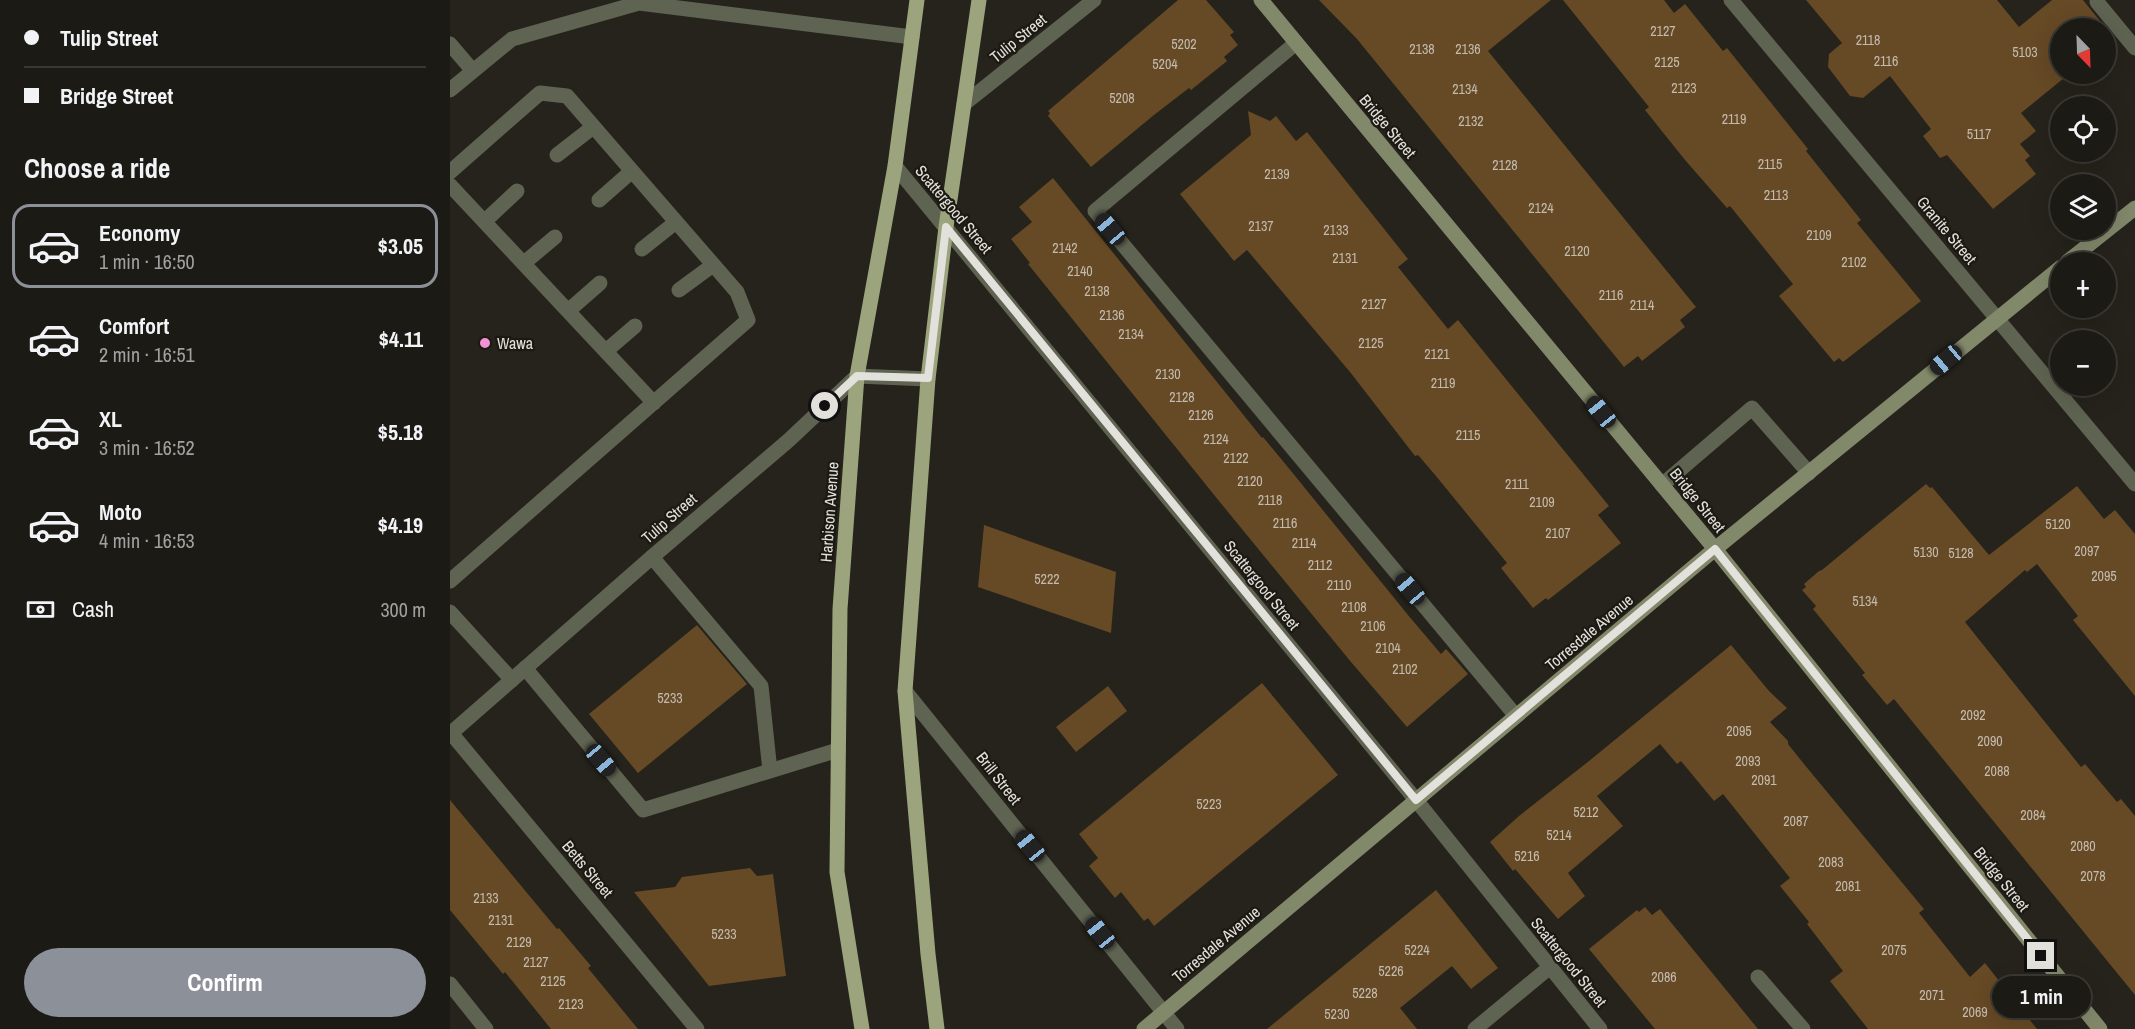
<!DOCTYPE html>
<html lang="en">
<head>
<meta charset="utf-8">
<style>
	body { margin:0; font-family:"Archivo Narrow",sans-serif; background:#292722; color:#f1f3f6; height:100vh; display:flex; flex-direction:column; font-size:22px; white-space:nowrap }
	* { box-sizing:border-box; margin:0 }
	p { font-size:20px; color:#a0a1a0 }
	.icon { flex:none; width:33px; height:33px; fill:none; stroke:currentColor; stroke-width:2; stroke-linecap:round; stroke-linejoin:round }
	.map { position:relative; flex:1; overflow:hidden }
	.panel { display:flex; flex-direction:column; background:#1c1a14; width:450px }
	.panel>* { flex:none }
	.guide { display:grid; align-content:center; height:132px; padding:0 24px; background:#1c1a14 }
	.needle { width:39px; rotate:157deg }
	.tools { position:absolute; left:1600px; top:18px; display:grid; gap:12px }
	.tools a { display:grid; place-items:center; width:66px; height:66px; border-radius:50%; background:#1c1a14; box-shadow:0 6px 24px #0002,0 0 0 2px #3a3834; font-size:30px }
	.end { position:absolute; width:27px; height:27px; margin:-14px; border:8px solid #e2e1dc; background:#111; box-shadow:0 0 0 3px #111 }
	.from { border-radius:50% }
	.bubble { position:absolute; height:42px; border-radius:21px; background:#1c1a14; box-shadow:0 6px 24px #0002,0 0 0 2px #3a3834; font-size:20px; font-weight:700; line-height:42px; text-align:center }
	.car { position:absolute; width:18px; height:36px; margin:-18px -9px; border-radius:8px; box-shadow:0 0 4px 2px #0007; background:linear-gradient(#222 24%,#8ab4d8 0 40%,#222 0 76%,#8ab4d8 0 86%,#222 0) }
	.guide b { display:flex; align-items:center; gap:21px; height:57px; font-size:22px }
	.guide b+b { border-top:2px solid #3a3834 }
	.guide i { width:15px; height:15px; background:#f1f3f6 }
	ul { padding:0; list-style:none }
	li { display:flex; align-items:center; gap:18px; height:84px; margin:0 12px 9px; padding:0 12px; border:3px solid transparent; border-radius:18px }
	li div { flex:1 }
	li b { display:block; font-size:22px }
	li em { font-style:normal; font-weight:700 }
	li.current { border-color:#8c9099 }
	li>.icon { width:54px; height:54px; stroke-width:1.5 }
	h2 { padding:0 24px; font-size:27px; line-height:72px }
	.pay { display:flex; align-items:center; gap:15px; height:66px; padding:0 24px; font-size:22px }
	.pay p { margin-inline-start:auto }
	.action { display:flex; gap:12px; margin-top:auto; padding:12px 24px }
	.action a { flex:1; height:69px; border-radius:36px; background:#8c9099; color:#fff; font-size:24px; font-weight:700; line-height:69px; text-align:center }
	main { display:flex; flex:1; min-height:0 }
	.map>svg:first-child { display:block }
	.building { fill:#664925 }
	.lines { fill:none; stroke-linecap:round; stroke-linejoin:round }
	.service { stroke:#5f6351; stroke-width:15 }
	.minor { stroke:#5f6351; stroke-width:15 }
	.secondary { stroke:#82886a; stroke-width:15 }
	.primary { stroke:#9ca47d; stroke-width:15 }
	.route { stroke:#e2e1dc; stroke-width:8 }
	.poi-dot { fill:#f391d5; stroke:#1c1912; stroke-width:2 }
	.labels { text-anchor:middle; stroke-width:4.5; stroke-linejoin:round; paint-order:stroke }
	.number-label { font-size:14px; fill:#c3bbae }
	.street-label { font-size:16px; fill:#e2e1dc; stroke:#1c1912 }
	.poi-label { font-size:16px; fill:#e2e1dc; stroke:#1c1912; text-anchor:start }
</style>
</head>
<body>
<main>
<section class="panel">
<div class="guide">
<b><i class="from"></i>Tulip Street</b>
<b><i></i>Bridge Street</b>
</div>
<h2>Choose a ride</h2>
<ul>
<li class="current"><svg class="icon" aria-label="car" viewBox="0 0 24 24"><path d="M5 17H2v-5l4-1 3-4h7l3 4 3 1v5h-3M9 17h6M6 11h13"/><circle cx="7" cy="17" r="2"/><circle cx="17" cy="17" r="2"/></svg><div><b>Economy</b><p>1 min · 16:50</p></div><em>$3.05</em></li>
<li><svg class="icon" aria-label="car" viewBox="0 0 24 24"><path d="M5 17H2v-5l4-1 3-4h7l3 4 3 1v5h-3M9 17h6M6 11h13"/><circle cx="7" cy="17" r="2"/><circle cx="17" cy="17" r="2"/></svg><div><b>Comfort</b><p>2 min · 16:51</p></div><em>$4.11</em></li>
<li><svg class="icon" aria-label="car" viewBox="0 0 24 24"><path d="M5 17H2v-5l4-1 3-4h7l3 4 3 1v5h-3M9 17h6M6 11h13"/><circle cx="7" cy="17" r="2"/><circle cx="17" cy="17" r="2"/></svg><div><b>XL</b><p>3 min · 16:52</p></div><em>$5.18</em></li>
<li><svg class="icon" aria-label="car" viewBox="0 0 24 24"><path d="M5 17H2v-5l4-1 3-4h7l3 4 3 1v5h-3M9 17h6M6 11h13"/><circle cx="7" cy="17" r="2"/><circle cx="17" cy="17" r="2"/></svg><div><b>Moto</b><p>4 min · 16:53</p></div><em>$4.19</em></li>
</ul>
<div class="pay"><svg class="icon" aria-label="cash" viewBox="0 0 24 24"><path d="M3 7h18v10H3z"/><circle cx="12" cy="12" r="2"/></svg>Cash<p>300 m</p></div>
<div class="action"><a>Confirm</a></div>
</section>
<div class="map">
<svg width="1685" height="1029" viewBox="0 0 1685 1029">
	<rect width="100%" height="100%" fill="#25231b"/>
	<path class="building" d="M728,0H756L784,32L780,35L788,45L774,57L777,61L741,90L739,88L704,115L641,167L598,116L600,113L598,111Z
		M869,0H1101L1038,51L1246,307L1230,320L1235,327L1192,361L1188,356L1174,367L907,39Z
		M1113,0H1214L1224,13L1235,4L1273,51L1277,48L1358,149L1356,151L1411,220L1407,223L1471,301L1393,362L1389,358L1384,362L1329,296L1343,284L1280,206L1277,208L1235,160L1195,110L1199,107Z
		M1356,0H1547L1569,27L1602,0H1633L1663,37L1656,43V28H1611V74H1619L1571,113L1586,131L1570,144L1580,156L1575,160L1586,174L1543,209L1497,155L1490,158L1473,136L1481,129L1440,76L1413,98L1400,96L1378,67L1379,54L1392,43Z
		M798,111L820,121L826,116L846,141L857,132L958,259L948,267L998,329L1008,320L1159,506L1148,515L1171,543L1098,600L1096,598L1083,608L1051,568L1057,563L986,476L968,455L965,456L900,372L797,250L784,261L730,194L801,135Z
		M603,178L812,438L813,437L837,466L958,615L991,654L996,649L1018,674L957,727L901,662L769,501L578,264L580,263L561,239L582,222L569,207Z
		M1476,484L1480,488L1482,487L1539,555L1627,486L1654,519L1665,510L1685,534V696L1623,620L1628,616L1587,564L1577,572L1575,570L1515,622L1631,767L1635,764L1667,802L1671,799L1685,816V995L1444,699L1437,705L1412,675L1415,673L1363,609L1366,606L1352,590L1356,587L1354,584L1369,571L1372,570Z
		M534,525L666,572L661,633L528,587Z
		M247,625L297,684L188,773L139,714Z
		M1281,645L1319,691L1337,708L1320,722L1338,741V744L1354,764L1474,909L1469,913L1520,977L1535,963L1587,1029H1418L1380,981L1393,971L1357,924L1359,922L1330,886L1340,878L1273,794L1264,801L1231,761L1227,764L1210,744L1147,796L1173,826L1118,873L1135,896L1108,919L1065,869L1063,871L1040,842L1069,816L1139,761Z
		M812,683L888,775L704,926L698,918L694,921L671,892L665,898L639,866L648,858L629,834Z
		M658,686L677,711L626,752L606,727Z
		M0,800L107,929L109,928L141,966L138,968L188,1029H101L55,972L53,974L0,910Z
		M300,868L307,876L323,874L336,976L259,986L184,892L225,887L232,877Z
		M986,890L1048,968L1021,989L1002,966L950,1008L967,1029H817Z
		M1195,907L1202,915L1210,909L1308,1029H1205L1139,949L1187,910L1189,912Z"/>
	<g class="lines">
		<path class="service" d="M1647,2L1685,48
			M846,43L645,211L1066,716
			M0,44L23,71
			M0,90L62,39L189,3L462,37
			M107,155L143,127
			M0,172L90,93L117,96L287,292L298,320L0,581
			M0,185L204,403
			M149,200L182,171
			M35,221L67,191
			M192,249L226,222
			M74,263L105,237
			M229,290L263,265
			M118,311L150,283
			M156,351L185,326
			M1212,485L1302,408L1359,473
			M202,557L311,686L320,771
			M0,612L62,680
			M75,668L193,810L388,750
			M1308,977L1353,1029
			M0,984L36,1029
			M1025,1029L1100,967"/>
		<path class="minor" d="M1281,0L1685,484
			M514,104L644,0
			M445,166L966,800L1150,1029
			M455,691L727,1029
			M1,733L247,1029
			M0,734L202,557L339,440L407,376L478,379"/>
		<path class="secondary" d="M811,0L1265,549L1650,1029
			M1617,262L1685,208
			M694,1029L1265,549L1611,267"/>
		<path class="primary" d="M412,1029L387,872L390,609L407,376L445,166L467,0
			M487,1029L478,954L455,691L478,379L496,227L529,0"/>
	</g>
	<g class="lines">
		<path class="route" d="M375,406L407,376L478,378L496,227L966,800L1265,549L1591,956"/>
	</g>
	<circle class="poi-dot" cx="35" cy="343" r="6"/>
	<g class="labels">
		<g class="number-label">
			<text x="1213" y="36">2127</text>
			<text x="1418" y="45">2118</text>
			<text x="734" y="49">5202</text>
			<text x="972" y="54">2138</text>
			<text x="1018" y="54">2136</text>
			<text x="1575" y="57">5103</text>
			<text x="1436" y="66">2116</text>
			<text x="1217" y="67">2125</text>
			<text x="715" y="69">5204</text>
			<text x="1234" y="93">2123</text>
			<text x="1015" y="94">2134</text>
			<text x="672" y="103">5208</text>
			<text x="1284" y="124">2119</text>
			<text x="1021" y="126">2132</text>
			<text x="1529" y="139">5117</text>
			<text x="1320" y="169">2115</text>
			<text x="1055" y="170">2128</text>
			<text x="827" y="179">2139</text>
			<text x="1326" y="200">2113</text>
			<text x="1091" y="213">2124</text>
			<text x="811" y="231">2137</text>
			<text x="886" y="235">2133</text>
			<text x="1369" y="240">2109</text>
			<text x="615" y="253">2142</text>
			<text x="1127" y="256">2120</text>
			<text x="895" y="263">2131</text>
			<text x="1404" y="267">2102</text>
			<text x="630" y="276">2140</text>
			<text x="647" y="296">2138</text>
			<text x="1161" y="300">2116</text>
			<text x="924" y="309">2127</text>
			<text x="1192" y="310">2114</text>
			<text x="662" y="320">2136</text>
			<text x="681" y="339">2134</text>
			<text x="921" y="348">2125</text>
			<text x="987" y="359">2121</text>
			<text x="718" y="379">2130</text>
			<text x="993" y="388">2119</text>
			<text x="732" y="402">2128</text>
			<text x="751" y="420">2126</text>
			<text x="1018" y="440">2115</text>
			<text x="766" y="444">2124</text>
			<text x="786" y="463">2122</text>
			<text x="800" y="486">2120</text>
			<text x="1067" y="489">2111</text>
			<text x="820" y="505">2118</text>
			<text x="1092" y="507">2109</text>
			<text x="835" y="528">2116</text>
			<text x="1608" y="529">5120</text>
			<text x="1108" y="538">2107</text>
			<text x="854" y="548">2114</text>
			<text x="1637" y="556">2097</text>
			<text x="1476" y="557">5130</text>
			<text x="1511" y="558">5128</text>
			<text x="870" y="570">2112</text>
			<text x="1654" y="581">2095</text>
			<text x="597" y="584">5222</text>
			<text x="889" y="590">2110</text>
			<text x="1415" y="606">5134</text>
			<text x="904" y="612">2108</text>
			<text x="923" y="631">2106</text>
			<text x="938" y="653">2104</text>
			<text x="955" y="674">2102</text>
			<text x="220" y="703">5233</text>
			<text x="1523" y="720">2092</text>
			<text x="1289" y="736">2095</text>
			<text x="1540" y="746">2090</text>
			<text x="1298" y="766">2093</text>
			<text x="1547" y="776">2088</text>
			<text x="1314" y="785">2091</text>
			<text x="759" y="809">5223</text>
			<text x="1136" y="817">5212</text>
			<text x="1583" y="820">2084</text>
			<text x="1346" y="826">2087</text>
			<text x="1109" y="840">5214</text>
			<text x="1633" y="851">2080</text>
			<text x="1077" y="861">5216</text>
			<text x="1381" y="867">2083</text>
			<text x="1643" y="881">2078</text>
			<text x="1398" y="891">2081</text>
			<text x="36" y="903">2133</text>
			<text x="51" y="925">2131</text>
			<text x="274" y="939">5233</text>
			<text x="69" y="947">2129</text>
			<text x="967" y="955">5224</text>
			<text x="1444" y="955">2075</text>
			<text x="86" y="967">2127</text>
			<text x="941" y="976">5226</text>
			<text x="1214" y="982">2086</text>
			<text x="103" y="986">2125</text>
			<text x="915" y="998">5228</text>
			<text x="1482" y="1000">2071</text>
			<text x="121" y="1009">2123</text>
			<text x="1525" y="1017">2069</text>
			<text x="887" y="1019">5230</text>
		</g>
		<g class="street-label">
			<text transform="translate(568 38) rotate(-39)" y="6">Tulip Street</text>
			<text transform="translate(938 126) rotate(50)" y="6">Bridge Street</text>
			<text transform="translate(504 209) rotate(50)" y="6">Scattergood Street</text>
			<text transform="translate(1497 230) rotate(50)" y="6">Granite Street</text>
			<text transform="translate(1248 500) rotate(51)" y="6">Bridge Street</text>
			<text transform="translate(379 512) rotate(-86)" y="6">Harbison Avenue</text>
			<text transform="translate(219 518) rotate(-41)" y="6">Tulip Street</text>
			<text transform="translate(812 585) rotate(51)" y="6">Scattergood Street</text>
			<text transform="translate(1139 632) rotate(-40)" y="6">Torresdale Avenue</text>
			<text transform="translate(549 778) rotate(52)" y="6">Brill Street</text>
			<text transform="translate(138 869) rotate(50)" y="6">Betts Street</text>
			<text transform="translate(1552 879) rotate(51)" y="6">Bridge Street</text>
			<text transform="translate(766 944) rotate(-40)" y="6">Torresdale Avenue</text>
			<text transform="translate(1119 962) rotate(51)" y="6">Scattergood Street</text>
		</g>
		<g class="poi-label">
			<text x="47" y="349">Wawa</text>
		</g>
	</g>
</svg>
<div class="tools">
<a><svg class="needle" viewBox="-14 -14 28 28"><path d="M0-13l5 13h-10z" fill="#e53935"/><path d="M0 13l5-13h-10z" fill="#a0a1a0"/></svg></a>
<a><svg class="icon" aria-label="locate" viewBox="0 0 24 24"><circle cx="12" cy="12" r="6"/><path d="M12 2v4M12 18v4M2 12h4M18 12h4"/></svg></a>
<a><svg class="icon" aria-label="layers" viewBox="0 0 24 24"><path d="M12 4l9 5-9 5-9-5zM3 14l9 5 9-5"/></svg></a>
<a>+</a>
<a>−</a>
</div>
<i class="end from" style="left:375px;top:406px"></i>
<i class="end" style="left:1591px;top:956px"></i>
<div class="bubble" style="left:1542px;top:976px;width:99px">1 min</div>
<i class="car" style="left:660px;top:229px;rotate:320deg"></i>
<i class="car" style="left:1496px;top:360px;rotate:230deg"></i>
<i class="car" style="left:1151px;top:412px;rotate:321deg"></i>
<i class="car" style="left:960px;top:589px;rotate:320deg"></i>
<i class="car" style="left:151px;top:760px;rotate:140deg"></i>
<i class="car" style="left:580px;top:846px;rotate:321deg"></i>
<i class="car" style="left:650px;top:933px;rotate:321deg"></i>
</div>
</main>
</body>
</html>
